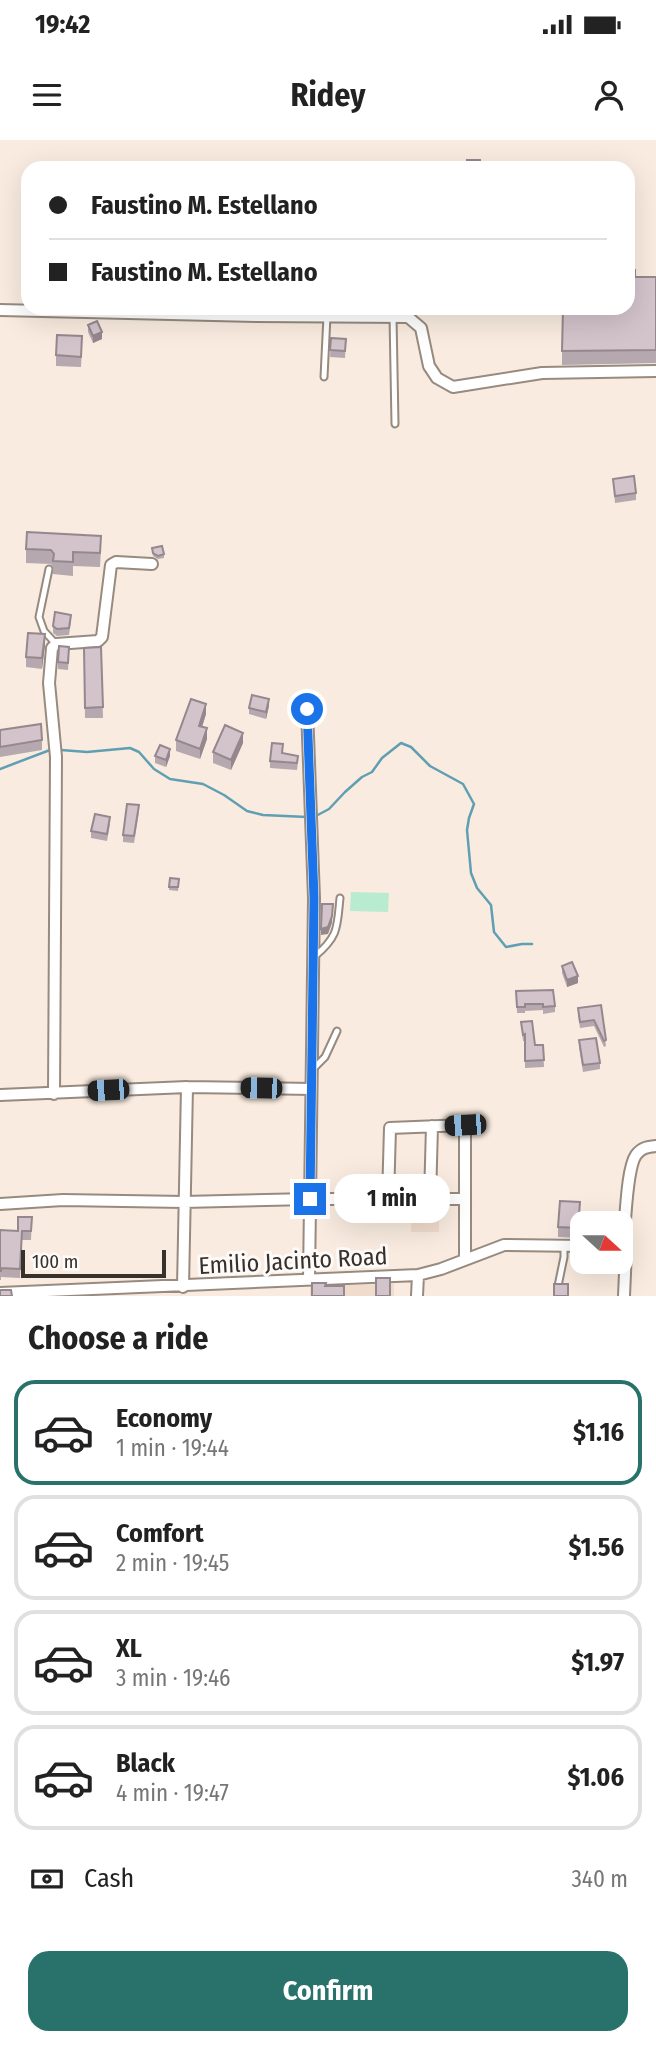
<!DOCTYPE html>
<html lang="en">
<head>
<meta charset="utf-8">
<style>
	body { margin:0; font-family:"Fira Sans Condensed",sans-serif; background:#f6f6f6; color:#222; height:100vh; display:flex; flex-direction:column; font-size:26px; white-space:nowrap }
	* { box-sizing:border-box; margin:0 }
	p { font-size:23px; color:#767676 }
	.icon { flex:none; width:38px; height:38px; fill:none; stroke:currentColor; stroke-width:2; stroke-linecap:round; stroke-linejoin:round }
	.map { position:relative; height:1156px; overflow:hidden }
	.drawer { display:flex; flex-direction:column; background:#fff; flex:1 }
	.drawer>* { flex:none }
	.banner { position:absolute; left:21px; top:21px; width:614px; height:154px; border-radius:21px; box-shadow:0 7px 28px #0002; display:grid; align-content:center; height:154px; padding:0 28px; background:#fff }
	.needle { width:46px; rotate:111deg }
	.fabs { position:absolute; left:570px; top:1071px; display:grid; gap:14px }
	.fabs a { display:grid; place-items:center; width:63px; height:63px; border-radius:14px; background:#fff; box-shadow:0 7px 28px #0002; font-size:35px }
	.scale { position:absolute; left:21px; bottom:18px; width:145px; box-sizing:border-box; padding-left:7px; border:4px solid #37312d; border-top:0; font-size:19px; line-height:24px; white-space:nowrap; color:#37312d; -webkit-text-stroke:5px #fdfaf8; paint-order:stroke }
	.end { position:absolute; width:32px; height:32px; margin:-16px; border:9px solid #1a73e8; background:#fff; box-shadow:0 0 0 4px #fff }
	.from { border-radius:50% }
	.bubble { position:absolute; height:49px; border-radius:21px; background:#fff; box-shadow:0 7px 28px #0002; font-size:23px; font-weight:700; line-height:49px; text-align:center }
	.car { position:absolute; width:21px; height:42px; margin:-21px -10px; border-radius:9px; box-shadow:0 0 5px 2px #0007; background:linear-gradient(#222 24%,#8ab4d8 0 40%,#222 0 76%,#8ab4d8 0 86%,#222 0) }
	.banner b { display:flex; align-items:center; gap:24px; height:66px; font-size:26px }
	.banner b+b { border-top:2px solid #e0e0e0 }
	.banner i { width:18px; height:18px; background:#222 }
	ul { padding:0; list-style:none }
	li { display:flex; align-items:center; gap:21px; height:105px; margin:0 14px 10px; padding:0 14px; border:4px solid #e0e0e0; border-radius:21px }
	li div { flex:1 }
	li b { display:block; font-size:26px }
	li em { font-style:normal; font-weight:700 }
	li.active { border-color:#29726c }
	li>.icon { width:63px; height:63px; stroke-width:1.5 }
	h2 { padding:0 28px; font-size:32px; line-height:84px }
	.pay { display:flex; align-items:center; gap:18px; height:77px; padding:0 28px; font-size:26px }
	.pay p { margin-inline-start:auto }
	.cta { display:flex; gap:14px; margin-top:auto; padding:14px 28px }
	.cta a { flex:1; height:80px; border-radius:21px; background:#29726c; color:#fff; font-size:28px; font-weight:700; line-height:80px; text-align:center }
	.status { display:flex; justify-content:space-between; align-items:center; height:49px; padding:0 35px; background:#fff; direction:ltr }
	.status svg { height:19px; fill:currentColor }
	header { display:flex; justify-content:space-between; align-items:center; height:91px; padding:0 28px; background:#fff; font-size:32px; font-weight:700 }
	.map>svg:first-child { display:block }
	.built { fill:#f0dccc }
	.green { fill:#b9ebd1 }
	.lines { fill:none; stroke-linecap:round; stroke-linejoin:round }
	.stream { stroke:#5f9fb3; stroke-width:2.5 }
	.service-casing { stroke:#978a7f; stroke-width:9 }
	.minor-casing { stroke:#978a7f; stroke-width:14 }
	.service { stroke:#fff; stroke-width:5 }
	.minor { stroke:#fff; stroke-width:10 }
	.wall { fill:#b5a8af }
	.shaded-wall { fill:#94888e }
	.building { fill:#d3c3cb; stroke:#94888e; stroke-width:2 }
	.route { stroke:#1a73e8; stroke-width:9 }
	.labels { text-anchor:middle; stroke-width:6; stroke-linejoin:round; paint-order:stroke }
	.street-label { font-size:24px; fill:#37312d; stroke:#fdfaf8 }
</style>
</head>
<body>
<div class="status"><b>19:42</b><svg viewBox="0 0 49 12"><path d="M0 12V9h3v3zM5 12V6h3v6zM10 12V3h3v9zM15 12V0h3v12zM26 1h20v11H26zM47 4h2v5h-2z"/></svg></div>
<header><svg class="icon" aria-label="menu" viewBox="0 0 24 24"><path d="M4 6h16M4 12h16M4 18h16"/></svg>Ridey<svg class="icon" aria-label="person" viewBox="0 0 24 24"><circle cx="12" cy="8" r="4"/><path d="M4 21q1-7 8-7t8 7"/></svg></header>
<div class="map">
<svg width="656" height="1156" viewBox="0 0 656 1156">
	<rect width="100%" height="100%" fill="#f9ebdf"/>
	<path class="built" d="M412,1060L439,1061V1092H411Z
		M394,1144V1156H310V1146Z"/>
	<path class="green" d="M351,752L389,753L388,772L350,771Z"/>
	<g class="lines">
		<path class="stream" d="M61,610L87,612L130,608L139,612L154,629L170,639L203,644L224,655L247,671L263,675L307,677
			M0,629L50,610
			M314,677L329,669L345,652L362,637L372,632L382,618L401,603L411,607L430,626L463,644L474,664L469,678L467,690L471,733L477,748L491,765L494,792L506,807L522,804H532"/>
		<g class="service-casing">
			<path id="service" d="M393,176L395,284
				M324,237L327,176
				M49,429L39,477L44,491L56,504
				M315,816C339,796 337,787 340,758
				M313,929L325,917L337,891
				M558,1146L564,1117V1106"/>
		</g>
		<g class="minor-casing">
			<path id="minor" d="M0,170L256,176L408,177L421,188L429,226L437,238L453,247L542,233L656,231
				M307,569L314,758L309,1140
				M54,954L56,617L49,543L52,508L56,504L98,501L102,497L111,425L116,422L152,424
				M0,955L187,947L311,949
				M388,1059L390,988L465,985V1119
				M430,1059L432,986
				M0,1064L63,1060L184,1062L310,1059H465
				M621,1096L624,1092C626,1074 627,1028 636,1015C642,1007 648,1007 656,1006
				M621,1102L626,1110L624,1156
				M183,1147L187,947
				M0,1153L418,1135L441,1129L504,1105L583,1106
				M417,1156L418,1135"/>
		</g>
		<use href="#service" class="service"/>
		<use href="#minor" class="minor"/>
	</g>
	<path class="wall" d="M635,137H656V223L562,225V211Z
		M88,185L102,199L93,203L88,192Z
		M331,198L346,199L345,218L330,217Z
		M82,207L81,227L56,226V215Z
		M613,339L636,353V360L615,363Z
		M26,409H101L100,427L73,426V436L53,434V427L51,424L26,423Z
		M152,411L164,414V418L158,419L153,416Z
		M71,481L69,495L57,496L53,493V486Z
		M45,505L42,529L26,527V517Z
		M101,507L103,578H85L84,508Z
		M69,514L68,530L58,529V522Z
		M269,566L266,579L249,574V568Z
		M206,574L202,587L207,599L200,619L176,611V600Z
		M0,590L42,600V610L0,617Z
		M243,603L231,630L213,623V612Z
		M282,613L298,622L297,630L270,628V621Z
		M155,616H170L166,627L155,623Z
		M139,672L134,703L123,702V695Z
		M110,684L107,701L91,698V691Z
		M170,738L179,739L178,751L169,750Z
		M562,826L578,843L567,847L562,833Z
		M516,851L555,866V872L543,874V870L525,871V873H517Z
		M601,865L606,906L604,907L594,886L580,888L578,874V868Z
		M521,882L535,905H543L544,927L525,928V901H523Z
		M579,900L600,923V929L583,932L579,907Z
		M417,1066L431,1074L429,1079L424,1082L417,1077Z
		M580,1073L578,1098L558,1097V1087Z
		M32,1077L31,1100H22L20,1138L1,1137V1140H0V1090L18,1091Z"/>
	<path class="shaded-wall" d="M102,192V199L93,203V196Z
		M45,494V505L42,529V518Z
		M269,559V566L266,579V572Z
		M206,564V574L199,596V586Z
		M207,588V599L200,619V609Z
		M243,593V603L231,630V620Z
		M170,609V616L166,627V620Z
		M333,764L332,783L328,794L321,795V789Z
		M578,836V843L567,847V840Z
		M431,1068L429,1079L424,1082V1075Z"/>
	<path class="building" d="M467,20H480V28H467Z
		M628,130H635V137H656V210L562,211L563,168H628Z
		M97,181L102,192L93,196L88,185Z
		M57,195L82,196L81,217L56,215Z
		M331,198L346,199L345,211L330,210Z
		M634,336L636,353L615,356L613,339Z
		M27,392L101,396L100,413L73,412V422L53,421L54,414L51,410L26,409Z
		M162,406L164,414L158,416L153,413L152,408Z
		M55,472L71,475L69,488L57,489L53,486Z
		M28,493L45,494L42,518L26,517Z
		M59,506L69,507L68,523L58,522Z
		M101,507L103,567L85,568L84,508Z
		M252,555L269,559L266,572L249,568Z
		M191,559L206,564L199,586L207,588L200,609L176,600Z
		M41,584L42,600L0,607V590Z
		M225,585L243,593L231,620L213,612Z
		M272,603L283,604L282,613L298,616L297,623L270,621Z
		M160,605L170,609L166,620L155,616Z
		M127,664L139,665L134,696L123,695Z
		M95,674L110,677L107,694L91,691Z
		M170,738L179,739L178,747H169Z
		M322,764H333L332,776L328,787L321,789Z
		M572,822L578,836L567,840L562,826Z
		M553,850L555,866L543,867V864H525V867H517L516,851Z
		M601,865L606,900L604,901L594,880L580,882L578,868Z
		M532,881L535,905H543L544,920L525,921V894L523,895L521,882Z
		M596,898L600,923L583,925L579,900Z
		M422,1061L429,1063L431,1068L429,1072L424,1075L417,1070V1066Z
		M560,1061L580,1062L578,1088L558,1087Z
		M18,1077H32L31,1091H22L20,1129L1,1128V1131H0V1090L18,1091Z
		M376,1138H390V1156H376Z
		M312,1143H326L325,1146H344V1156H312Z
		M554,1144H568V1156H554Z
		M0,1150H11L12,1156H0Z"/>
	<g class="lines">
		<path class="route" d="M307,569L314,758L310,1059"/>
	</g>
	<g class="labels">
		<g class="street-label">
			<text transform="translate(293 1121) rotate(-3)" y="8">Emilio Jacinto Road</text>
		</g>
	</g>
</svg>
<div class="fabs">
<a><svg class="needle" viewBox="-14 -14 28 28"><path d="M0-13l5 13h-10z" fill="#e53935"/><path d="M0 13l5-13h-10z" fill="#767676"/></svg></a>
</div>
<div class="scale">100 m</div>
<i class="end from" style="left:307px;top:569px"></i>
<i class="end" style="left:310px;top:1059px"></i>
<div class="bubble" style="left:334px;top:1034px;width:116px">1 min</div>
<i class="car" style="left:261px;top:948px;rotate:271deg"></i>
<i class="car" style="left:108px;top:950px;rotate:267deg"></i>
<i class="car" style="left:465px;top:985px;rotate:267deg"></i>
<div class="banner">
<b><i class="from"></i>Faustino M. Estellano</b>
<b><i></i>Faustino M. Estellano</b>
</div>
</div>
<section class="drawer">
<h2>Choose a ride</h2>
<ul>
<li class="active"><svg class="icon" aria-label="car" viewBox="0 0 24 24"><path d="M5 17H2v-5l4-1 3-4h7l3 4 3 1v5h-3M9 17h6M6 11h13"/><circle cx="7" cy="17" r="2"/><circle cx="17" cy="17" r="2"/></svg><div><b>Economy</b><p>1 min · 19:44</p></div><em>$1.16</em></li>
<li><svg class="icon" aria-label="car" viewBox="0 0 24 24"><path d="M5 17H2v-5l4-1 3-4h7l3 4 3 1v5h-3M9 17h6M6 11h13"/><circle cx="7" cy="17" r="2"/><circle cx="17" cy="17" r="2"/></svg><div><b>Comfort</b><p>2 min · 19:45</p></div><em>$1.56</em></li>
<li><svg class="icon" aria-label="car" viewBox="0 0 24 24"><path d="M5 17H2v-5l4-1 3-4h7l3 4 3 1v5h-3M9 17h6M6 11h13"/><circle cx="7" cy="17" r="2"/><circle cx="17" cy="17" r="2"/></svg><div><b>XL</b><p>3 min · 19:46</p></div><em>$1.97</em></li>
<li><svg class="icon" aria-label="car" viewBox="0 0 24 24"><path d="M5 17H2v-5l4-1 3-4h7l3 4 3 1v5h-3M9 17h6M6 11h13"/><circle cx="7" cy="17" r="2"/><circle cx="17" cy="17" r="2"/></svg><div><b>Black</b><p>4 min · 19:47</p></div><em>$1.06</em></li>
</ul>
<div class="pay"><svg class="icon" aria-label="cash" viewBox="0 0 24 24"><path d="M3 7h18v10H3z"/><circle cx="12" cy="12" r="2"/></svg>Cash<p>340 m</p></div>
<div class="cta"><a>Confirm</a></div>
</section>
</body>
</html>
